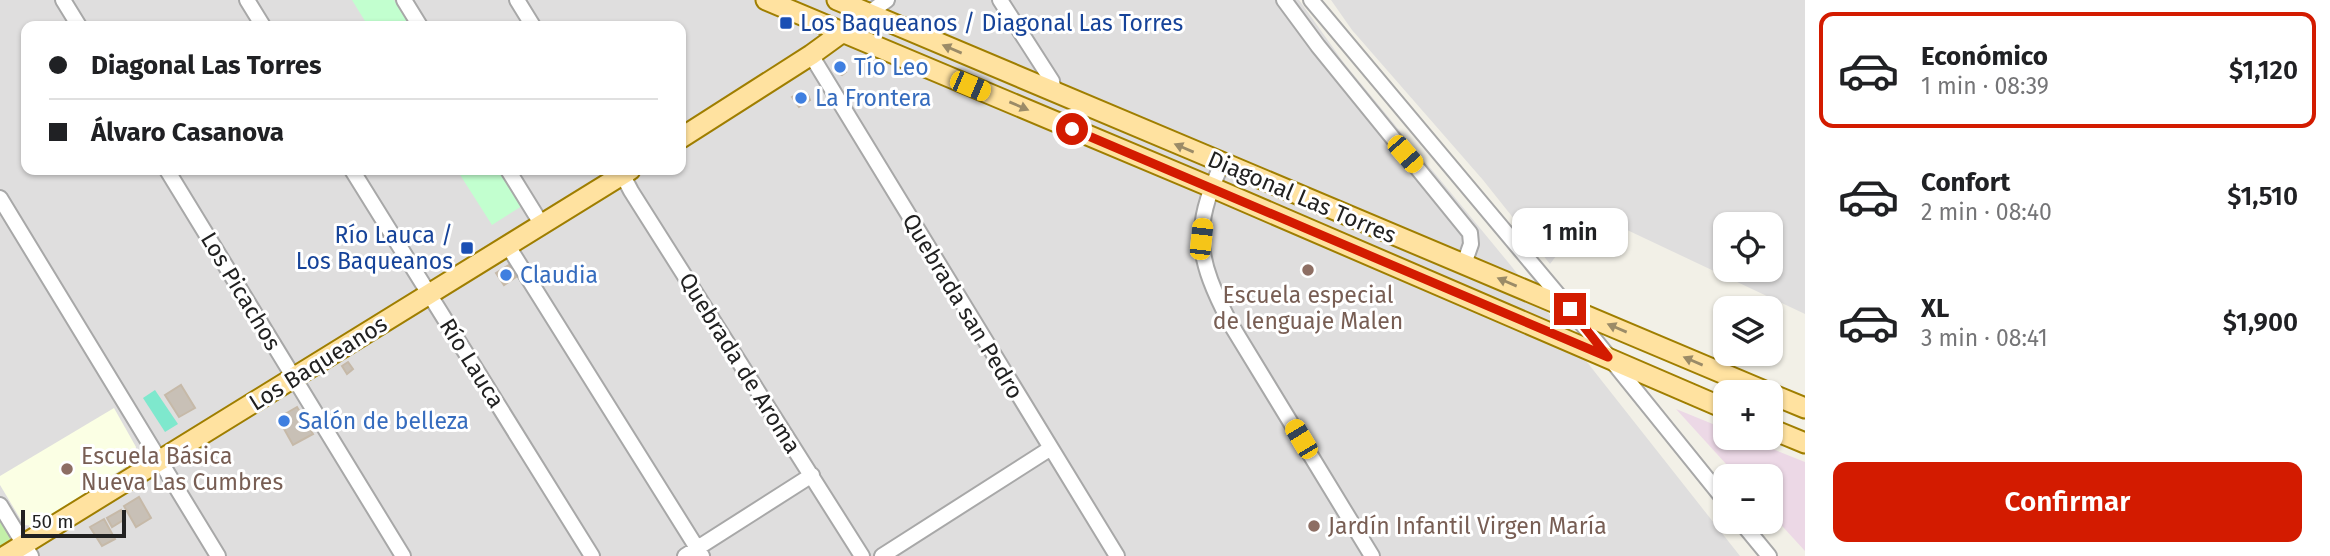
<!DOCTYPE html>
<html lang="es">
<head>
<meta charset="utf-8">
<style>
	body { margin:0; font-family:"Fira Sans",sans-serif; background:#f2f2f2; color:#202124; height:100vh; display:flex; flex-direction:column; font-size:26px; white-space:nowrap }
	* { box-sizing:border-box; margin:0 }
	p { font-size:23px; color:#757577 }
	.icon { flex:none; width:38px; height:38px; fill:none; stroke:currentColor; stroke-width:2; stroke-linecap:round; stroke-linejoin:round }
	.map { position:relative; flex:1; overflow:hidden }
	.side { display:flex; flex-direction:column; background:#fff; width:525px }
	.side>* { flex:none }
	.hud { position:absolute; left:21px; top:21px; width:665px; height:154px; border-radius:14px; box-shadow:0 2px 5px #0004; display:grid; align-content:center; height:154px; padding:0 28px; background:#fff }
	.buttons { position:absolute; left:1713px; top:212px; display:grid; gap:14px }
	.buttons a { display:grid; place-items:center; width:70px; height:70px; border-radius:14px; background:#fff; box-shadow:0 2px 5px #0004; font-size:35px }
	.scale { position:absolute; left:21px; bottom:18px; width:105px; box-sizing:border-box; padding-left:7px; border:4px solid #212121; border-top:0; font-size:19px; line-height:24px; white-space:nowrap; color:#212121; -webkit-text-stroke:5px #fff; paint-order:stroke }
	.end { position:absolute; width:32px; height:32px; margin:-16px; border:9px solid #d31b00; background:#fff; box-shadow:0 0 0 4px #fff }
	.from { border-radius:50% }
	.bubble { position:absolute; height:49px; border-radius:14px; background:#fff; box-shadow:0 2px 5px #0004; font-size:23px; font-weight:600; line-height:49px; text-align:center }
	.car { position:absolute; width:21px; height:42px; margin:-21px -10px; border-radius:9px; box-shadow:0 0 5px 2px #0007; background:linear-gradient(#f5c518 24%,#345 0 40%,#f5c518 0 76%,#345 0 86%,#f5c518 0) }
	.hud b { display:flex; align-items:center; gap:24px; height:66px; font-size:26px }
	.hud b+b { border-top:2px solid #e0e0e0 }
	.hud i { width:18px; height:18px; background:#202124 }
	ul { padding:12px 0 0; list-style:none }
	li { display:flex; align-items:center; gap:21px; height:116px; margin:0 14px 10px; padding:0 14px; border:4px solid transparent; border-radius:14px }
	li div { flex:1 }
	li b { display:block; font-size:26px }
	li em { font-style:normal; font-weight:600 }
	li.on { border-color:#d31b00 }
	li>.icon { width:63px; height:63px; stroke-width:1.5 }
	.primary-button { display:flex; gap:14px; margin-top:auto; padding:14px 28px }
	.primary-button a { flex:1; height:80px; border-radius:14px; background:#d31b00; color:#fff; font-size:28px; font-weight:600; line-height:80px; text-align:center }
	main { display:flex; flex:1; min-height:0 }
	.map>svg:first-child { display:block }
	.residential { fill:#dfdede; fill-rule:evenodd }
	.industrial { fill:#ecd8e6 }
	.education { fill:#fbffe4 }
	.grass { fill:#c3f0a9 }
	.park { fill:#c2ffcf }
	.pitch { fill:#7ee8cd }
	.building { fill:#c8c0b6; stroke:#c6b9a8; stroke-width:2 }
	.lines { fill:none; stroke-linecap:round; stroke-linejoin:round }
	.minor-casing { stroke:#a8a8a8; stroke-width:18 }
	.major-casing { stroke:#9f7e00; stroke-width:23 }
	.minor { stroke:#fff; stroke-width:14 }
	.major { stroke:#ffe2a0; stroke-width:19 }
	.oneway { fill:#9b8b67 }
	.route { stroke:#d31b00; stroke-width:9 }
	.transit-dot { fill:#1a4fb4; stroke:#fff; stroke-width:2.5 }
	.shop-dot { fill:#3f7fe0; stroke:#fff; stroke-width:2.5 }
	.education-dot { fill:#8d6e63; stroke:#fff; stroke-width:2.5 }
	.labels { text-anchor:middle; stroke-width:6; stroke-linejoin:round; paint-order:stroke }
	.transit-label { font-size:23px; fill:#164399; stroke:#fff; text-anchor:start }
	.shop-label { font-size:23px; fill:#366cbe; stroke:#fff; text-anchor:start }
	.street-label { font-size:23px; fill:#212121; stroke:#fff }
	.education-label { font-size:23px; fill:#785e54; stroke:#fff; text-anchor:start }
</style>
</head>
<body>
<main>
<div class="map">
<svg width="1805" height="556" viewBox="0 0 1805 556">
	<rect width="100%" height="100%" fill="#f2f0e7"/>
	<path class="residential" d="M0,0H1299L1344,63L1512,267L1740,556H0ZM26,26H681V170H26Z
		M1331,0H1805V314L1589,212L1550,264L1483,180L1352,30ZM1726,224H1771V270H1726Z"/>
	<path class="industrial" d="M1676,409L1725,429L1726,438H1745L1805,462V551L1771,514V476H1737Z"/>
	<path class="education" d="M114,408L136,447L133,462L34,526L24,525L0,485V476Z"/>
	<path class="grass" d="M0,510L28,556H0Z"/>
	<path class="park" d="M352,0H394L410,26H368Z
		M457,170H499L522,206L492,225Z"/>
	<path class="pitch" d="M155,390L178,424L165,432L143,398Z"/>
	<path class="building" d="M841,61L846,72L842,75L835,72L837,63Z
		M800,92L808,95L810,100L799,107L792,97Z
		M509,265L516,277L504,285L496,273Z
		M348,362L353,369L347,374L342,366Z
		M181,385L195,408L179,417L165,395Z
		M297,407L313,434L293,445L278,418Z
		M139,497L151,518L136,527L124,506Z
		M121,510L125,519L112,527L107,518Z
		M104,519L115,539L102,546L90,527Z"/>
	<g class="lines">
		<g class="minor-casing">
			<path id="minor" d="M63,0L79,26
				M247,0L263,26
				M404,0L420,26
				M517,0L533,26
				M1000,0L1052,81L1054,93
				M1284,0L1318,46L1470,233L1471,244L1464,264
				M1311,0L1570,309L1726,502
				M869,13L887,0
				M811,55L1117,556
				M1222,164C1191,230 1197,259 1230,323L1372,556
				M167,170L403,556
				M352,170L592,556
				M508,170L542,225
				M620,170L631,191L862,556
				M0,198L218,556
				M508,246L702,556
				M0,505L31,556
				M1741,522L1769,556
				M685,556L812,475
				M882,556L1051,448"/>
		</g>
		<g class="major-casing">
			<path id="major" d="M766,0L1211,187L1726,409
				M837,0L1767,392
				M681,138L811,55L851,26
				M1771,394L1805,408
				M1771,429L1805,443
				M5,556L630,170"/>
		</g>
		<use href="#minor" class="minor"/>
		<use href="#major" class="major"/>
	</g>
	<defs><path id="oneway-solid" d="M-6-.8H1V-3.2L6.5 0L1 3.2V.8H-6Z" transform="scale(1.75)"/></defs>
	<g class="oneway">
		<use href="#oneway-solid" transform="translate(952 49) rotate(-157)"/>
		<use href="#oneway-solid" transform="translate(1019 106) rotate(23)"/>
		<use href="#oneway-solid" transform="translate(1184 148) rotate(-157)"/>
		<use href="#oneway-solid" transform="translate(1507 282) rotate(-157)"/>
		<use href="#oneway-solid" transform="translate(1617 328) rotate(-157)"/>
		<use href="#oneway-solid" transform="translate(1693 361) rotate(-157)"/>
	</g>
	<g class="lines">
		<path class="route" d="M1072,129L1608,357L1570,309"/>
	</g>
	<g class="transit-dot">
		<rect x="779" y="16" width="14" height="14" rx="3.5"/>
		<rect x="460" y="241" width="14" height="14" rx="3.5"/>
	</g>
	<g class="shop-dot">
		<circle cx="840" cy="67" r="7"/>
		<circle cx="801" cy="98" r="7"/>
		<circle cx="506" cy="275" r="7"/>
		<circle cx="284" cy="421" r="7"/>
	</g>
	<g class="education-dot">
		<circle cx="1308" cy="270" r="7"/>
		<circle cx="67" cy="469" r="7"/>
		<circle cx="1314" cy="526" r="7"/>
	</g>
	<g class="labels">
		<g class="transit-label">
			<text x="800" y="31">Los Baqueanos / Diagonal Las Torres</text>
			<text x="453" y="243" text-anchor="end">Río Lauca /<tspan x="453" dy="26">Los Baqueanos</tspan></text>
		</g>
		<g class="shop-label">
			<text x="854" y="75">Tío Leo</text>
			<text x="815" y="106">La Frontera</text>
			<text x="520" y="283">Claudia</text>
			<text x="298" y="429">Salón de belleza</text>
		</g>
		<g class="street-label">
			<text transform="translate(1302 197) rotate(23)" y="8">Diagonal Las Torres</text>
			<text transform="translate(241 291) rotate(59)" y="8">Los Picachos</text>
			<text transform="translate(963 306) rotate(59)" y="8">Quebrada san Pedro</text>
			<text transform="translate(318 363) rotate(-32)" y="8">Los Baqueanos</text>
			<text transform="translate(472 363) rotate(58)" y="8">Río Lauca</text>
			<text transform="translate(740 363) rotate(58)" y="8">Quebrada de Aroma</text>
		</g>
		<g class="education-label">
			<text x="1308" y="303" text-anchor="middle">Escuela especial<tspan x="1308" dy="26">de lenguaje Malen</tspan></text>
			<text x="81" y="464">Escuela Básica<tspan x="81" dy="26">Nueva Las Cumbres</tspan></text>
			<text x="1328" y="534">Jardín Infantil Virgen María</text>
		</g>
	</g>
</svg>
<div class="buttons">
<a><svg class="icon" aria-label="locate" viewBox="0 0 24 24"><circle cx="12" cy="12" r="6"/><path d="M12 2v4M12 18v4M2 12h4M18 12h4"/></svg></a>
<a><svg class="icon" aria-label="layers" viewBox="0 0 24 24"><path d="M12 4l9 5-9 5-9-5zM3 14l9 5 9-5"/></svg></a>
<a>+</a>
<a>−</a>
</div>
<div class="scale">50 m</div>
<i class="end from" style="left:1072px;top:129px"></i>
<i class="end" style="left:1570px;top:309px"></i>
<div class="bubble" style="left:1512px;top:208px;width:116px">1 min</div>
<i class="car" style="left:970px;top:86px;rotate:113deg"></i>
<i class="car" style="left:1405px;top:154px;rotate:139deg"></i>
<i class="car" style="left:1201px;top:239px;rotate:6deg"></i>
<i class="car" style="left:1301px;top:439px;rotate:329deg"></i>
<div class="hud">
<b><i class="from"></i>Diagonal Las Torres</b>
<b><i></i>Álvaro Casanova</b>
</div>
</div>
<section class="side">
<ul>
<li class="on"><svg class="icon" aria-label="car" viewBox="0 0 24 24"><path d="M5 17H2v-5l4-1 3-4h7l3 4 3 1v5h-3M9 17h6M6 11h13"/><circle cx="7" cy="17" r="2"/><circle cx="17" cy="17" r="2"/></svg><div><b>Económico</b><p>1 min · 08:39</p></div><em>$1,120</em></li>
<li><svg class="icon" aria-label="car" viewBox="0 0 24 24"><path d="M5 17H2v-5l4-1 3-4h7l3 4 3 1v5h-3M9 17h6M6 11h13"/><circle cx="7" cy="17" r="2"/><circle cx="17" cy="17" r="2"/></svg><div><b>Confort</b><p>2 min · 08:40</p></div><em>$1,510</em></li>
<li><svg class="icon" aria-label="car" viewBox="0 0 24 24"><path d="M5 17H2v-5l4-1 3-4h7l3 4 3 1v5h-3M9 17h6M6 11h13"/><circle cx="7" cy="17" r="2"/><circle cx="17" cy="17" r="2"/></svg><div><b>XL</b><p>3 min · 08:41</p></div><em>$1,900</em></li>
</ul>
<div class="primary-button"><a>Confirmar</a></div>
</section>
</main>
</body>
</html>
